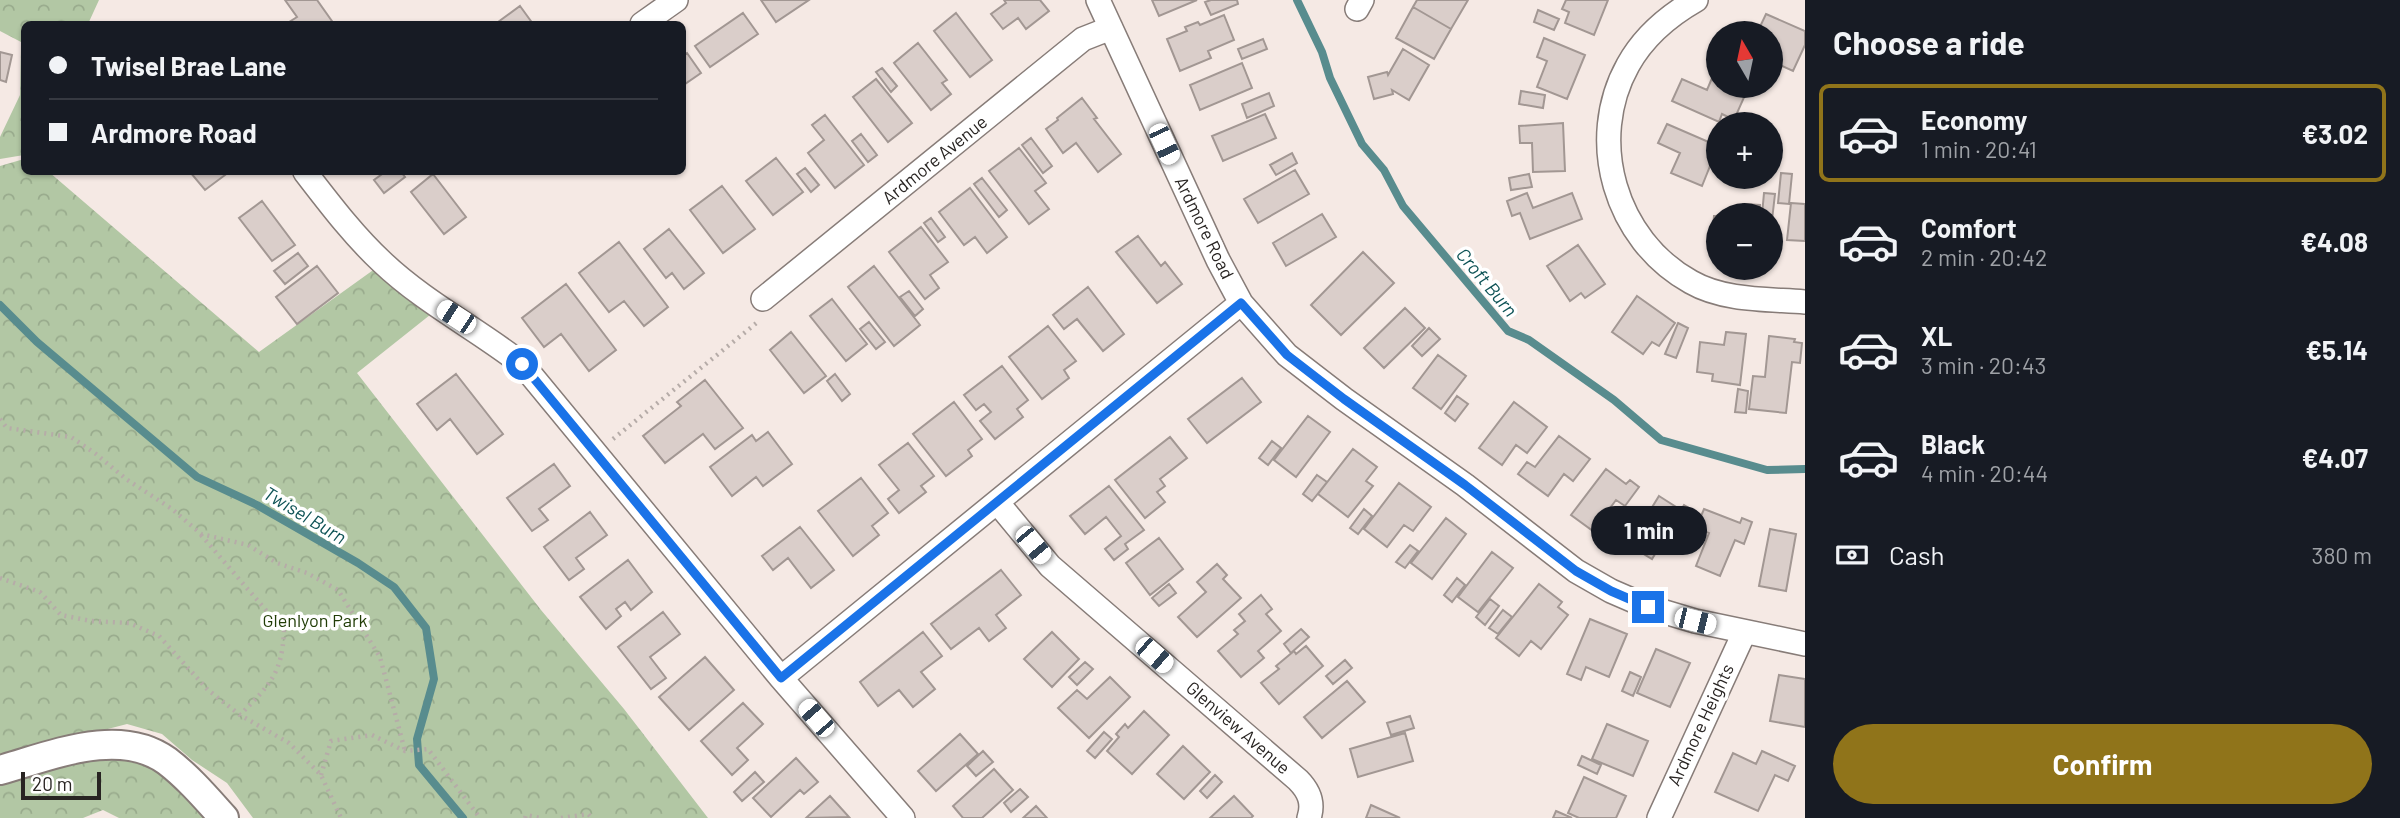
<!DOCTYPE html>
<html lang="en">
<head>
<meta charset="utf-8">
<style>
	body { margin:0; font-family:Barlow,sans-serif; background:#242831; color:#f1f3f6; height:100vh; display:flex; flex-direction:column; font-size:26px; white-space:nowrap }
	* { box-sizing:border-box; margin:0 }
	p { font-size:23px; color:#9ea1a6 }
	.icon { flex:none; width:38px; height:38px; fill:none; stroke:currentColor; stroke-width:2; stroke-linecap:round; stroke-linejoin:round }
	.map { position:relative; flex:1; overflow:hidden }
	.sheet { display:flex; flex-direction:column; background:#171b24; width:595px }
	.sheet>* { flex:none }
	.guide { position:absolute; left:21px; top:21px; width:665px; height:154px; border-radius:10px; box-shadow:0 2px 5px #0004; display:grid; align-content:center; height:154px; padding:0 28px; background:#171b24 }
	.needle { width:46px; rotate:351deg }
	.buttons { position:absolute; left:1706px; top:21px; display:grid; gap:14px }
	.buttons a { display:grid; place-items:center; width:77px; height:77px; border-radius:50%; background:#171b24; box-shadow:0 2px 5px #0004; font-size:35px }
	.scale { position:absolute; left:21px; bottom:18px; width:80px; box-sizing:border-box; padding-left:7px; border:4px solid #282422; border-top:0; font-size:19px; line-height:24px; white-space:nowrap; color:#282422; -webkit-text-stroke:5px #fff; paint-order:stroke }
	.end { position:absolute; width:32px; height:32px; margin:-16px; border:9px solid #1a73e8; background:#fff; box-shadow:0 0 0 4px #fff }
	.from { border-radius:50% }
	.bubble { position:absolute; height:49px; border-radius:24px; background:#171b24; box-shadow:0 2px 5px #0004; font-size:23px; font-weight:700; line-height:49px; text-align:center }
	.car { position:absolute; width:21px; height:42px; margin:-21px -10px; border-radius:9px; box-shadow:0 0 5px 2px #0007; background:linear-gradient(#fff 24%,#345 0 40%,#fff 0 76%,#345 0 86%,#fff 0) }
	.guide b { display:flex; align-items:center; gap:24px; height:66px; font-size:26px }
	.guide b+b { border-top:2px solid #363941 }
	.guide i { width:18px; height:18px; background:#f1f3f6 }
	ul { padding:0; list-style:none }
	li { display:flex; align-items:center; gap:21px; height:98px; margin:0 14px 10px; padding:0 14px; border:4px solid transparent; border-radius:10px }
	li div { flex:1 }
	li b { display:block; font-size:26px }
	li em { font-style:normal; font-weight:700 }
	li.current { border-color:#90741a }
	li>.icon { width:63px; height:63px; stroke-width:1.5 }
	h2 { padding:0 28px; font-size:32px; line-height:84px }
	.pay { display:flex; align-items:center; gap:18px; height:77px; padding:0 28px; font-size:26px }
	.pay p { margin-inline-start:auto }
	.cta { display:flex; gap:14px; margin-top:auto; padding:14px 28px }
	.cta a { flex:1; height:80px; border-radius:42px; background:#90741a; color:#fff; font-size:28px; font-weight:700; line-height:80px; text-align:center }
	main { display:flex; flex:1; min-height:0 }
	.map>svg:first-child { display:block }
	.forest { fill:url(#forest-crowns) }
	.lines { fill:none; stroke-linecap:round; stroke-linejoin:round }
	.stream { stroke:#588c8e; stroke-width:8 }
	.building { fill:#daceca; stroke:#a29793; stroke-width:2 }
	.minor-casing { stroke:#877c78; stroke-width:26 }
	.tertiary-casing { stroke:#877c78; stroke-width:32 }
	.path { stroke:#b6aca8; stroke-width:4.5; stroke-dasharray:2 5; stroke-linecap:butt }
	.minor { stroke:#fff; stroke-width:23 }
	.tertiary { stroke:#fff; stroke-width:28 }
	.route { stroke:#1a73e8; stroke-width:9 }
	.labels { text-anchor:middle; stroke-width:7; stroke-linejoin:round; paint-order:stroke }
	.street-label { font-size:18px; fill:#282422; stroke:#fff }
	.park-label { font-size:18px; fill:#213d07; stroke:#fff }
	.water-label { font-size:19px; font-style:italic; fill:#0d5255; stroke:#fff }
</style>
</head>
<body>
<main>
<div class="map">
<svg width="1805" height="818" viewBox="0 0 1805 818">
	<defs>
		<pattern id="forest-crowns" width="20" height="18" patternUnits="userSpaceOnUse" patternTransform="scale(1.75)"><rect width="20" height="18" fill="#b2c7a4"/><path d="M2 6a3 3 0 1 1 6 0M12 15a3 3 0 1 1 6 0" fill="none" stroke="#99ab8d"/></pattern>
	</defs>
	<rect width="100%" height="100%" fill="#f5e9e4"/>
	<path class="forest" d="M0,0H99L88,24H24V155L0,159V137L20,95L21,42L0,31Z
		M24,159V172H49L259,352L383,263L440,307L357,373L541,610L624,709L708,818H253L227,783L192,760L162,734L127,724L0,757V166Z
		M110,753L151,759L211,818H119L103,810L83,818H0V782Z"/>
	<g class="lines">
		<path class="stream" d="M1297,0L1322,52L1330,78L1362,144L1384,170L1403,206L1508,331L1529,340L1614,400L1661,440L1767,470L1805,469
			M0,305L37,342L197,477L257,505L358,563L394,587L426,628L434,679L417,739L419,765L463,818"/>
	</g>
	<path class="building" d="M285,0H317L334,24H286L297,17Z
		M761,0H809L776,22Z
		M1004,0H1040L1049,11L1026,29L1018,18L1003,29L991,14L1006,3Z
		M1152,0H1197L1159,16Z
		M1211,0H1237L1238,4L1211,15L1205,2Z
		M1417,0H1468L1451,29L1413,7Z
		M1566,0H1608L1594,35L1565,23L1569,12L1562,9Z
		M520,6L533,24H499L498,22Z
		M1413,7L1451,29L1434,59L1396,38Z
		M1538,10L1559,19L1554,30L1534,22Z
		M743,13L758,34L710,67L695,46Z
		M956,13L992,60L970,77L934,31Z
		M1766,14L1805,31V45L1793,71L1771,61V33H1757Z
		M1224,15L1234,40L1208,51L1211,58L1180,71L1167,39L1187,31L1185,27L1198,22L1200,25Z
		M1544,38L1585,55L1567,99L1537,87L1547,61L1537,57Z
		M1263,39L1267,49L1242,59L1238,49Z
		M918,43L947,80L942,83L951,94L931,110L894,63Z
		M1403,49L1429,65L1409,100L1392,90L1393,94L1374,99L1368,77L1387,72L1388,75Z
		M0,52L12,55L6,82L0,80Z
		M687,53L701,73L682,86V56Z
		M1242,63L1252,88L1200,110L1190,85Z
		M882,68L897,86L891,92L876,72Z
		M1715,71L1718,72V86H1749L1734,120L1722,114L1719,122L1672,101L1682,79L1707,90Z
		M876,79L912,123L888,142L853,97Z
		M1521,91L1545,95L1543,108L1519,104Z
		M1269,93L1274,106L1247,118L1242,104Z
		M1082,98L1097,118L1094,119L1121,154L1098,172L1076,143L1063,153L1046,129L1058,120L1057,118Z
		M1265,114L1276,138L1223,161L1212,136Z
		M825,115L864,165L835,188L808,153L824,140L812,125Z
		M1563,123L1565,171L1533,172L1532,143H1520L1519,126Z
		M1667,124L1718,146L1702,186L1671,173L1680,153L1658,143Z
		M861,134L877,155L868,162L852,141Z
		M1031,138L1052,166L1043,173L1022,145Z
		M1019,148L1046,183L1035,191L1049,209L1029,224L989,171Z
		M1292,153L1297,163L1276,175L1270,165Z
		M776,158L803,192L773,215L746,181Z
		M805,168L819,185L811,192L797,174Z
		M1295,170L1309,194L1258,223L1244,199Z
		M190,172H229L205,190Z
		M385,172H401L405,177L384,193L374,180Z
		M1781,173L1792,174L1789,204L1778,203Z
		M433,174L466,217L444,234L411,192Z
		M1529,174L1532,187L1511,190L1509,178Z
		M982,178L1007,210L999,217L974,184Z
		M722,186L755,229L723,253L690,210Z
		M970,188L1007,237L987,253L975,237L964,245L939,212Z
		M1527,193L1533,208L1572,193L1582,219L1530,239L1520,213L1512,216L1507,201Z
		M1764,193L1775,194L1772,220L1771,215H1762Z
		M262,201L295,245L272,261L239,218Z
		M1791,203L1805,204V241L1787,240Z
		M1743,204L1760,205L1759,215H1742Z
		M1322,214L1336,237L1286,266L1273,243Z
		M1714,216H1718V245H1712Z
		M931,218L945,237L938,242L924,223Z
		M921,227L948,262L930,275L939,288L925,299L889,252Z
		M669,229L704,273L684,289L672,273L666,278L644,249Z
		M1138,236L1161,266L1165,262L1182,284L1157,303L1116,252Z
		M619,242L668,307L644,326L624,301L609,312L579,273Z
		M1578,245L1605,284L1585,298L1581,293L1570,301L1547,266Z
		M1363,252L1394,283L1341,335L1311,305Z
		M298,253L308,266L285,284L274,271Z
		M317,266L338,293L297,324L276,297Z
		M874,266L920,325L894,346L848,287Z
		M566,284L616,350L589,371L561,334L544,347L522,318Z
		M1088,287L1124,334L1103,351L1077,319L1064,329L1053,315Z
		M909,291L923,309L915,316L900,297Z
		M1637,296L1675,323L1659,346L1652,342L1643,354L1612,332Z
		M832,299L867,344L846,361L810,316Z
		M1405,308L1425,328L1384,368L1364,348Z
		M869,322L885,342L876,349L860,329Z
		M1678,323L1688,328L1676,358L1665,354Z
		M1048,326L1076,361L1064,370L1069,378L1042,399L1009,357Z
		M1429,328L1440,339L1422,356L1412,346Z
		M791,332L826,376L804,393L770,350Z
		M1726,332L1746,334L1740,385L1712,381L1713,374L1697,372L1700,342L1724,345Z
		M1769,336L1795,339L1794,342L1802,343L1800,363L1792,362L1786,413L1749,409L1753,376L1765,377Z
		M1438,355L1466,376L1441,409L1413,388Z
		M1002,366L1028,400L1017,409L1023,417L995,439L980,421L991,412L984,404L976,410L964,395Z
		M456,374L503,434L477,454L450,419L437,430L417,404Z
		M835,374L850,394L842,401L827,381Z
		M1242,378L1261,402L1207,443L1188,419Z
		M705,380L743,428L715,449L703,434L665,463L643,436L681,406L677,402Z
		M1738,389L1748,391L1746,413L1735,412Z
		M1457,396L1468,404L1455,421L1445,413Z
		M954,402L982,439L968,450L972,456L946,476L913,434Z
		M1514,402L1547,427L1527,453L1516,445L1502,465L1479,448Z
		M1308,416L1330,432L1296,477L1274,460Z
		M768,432L792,464L763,486L756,477L732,496L710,467L752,435L756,441Z
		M1559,436L1590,459L1573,481L1564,474L1548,496L1518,474L1527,462L1535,467Z
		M1170,437L1187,458L1160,479L1165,486L1157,492L1165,502L1145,518L1115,480Z
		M1272,441L1281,448L1268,465L1259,458Z
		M908,443L934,476L921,486L926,492L899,513L888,499L899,490L879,465Z
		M1353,449L1377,467L1366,481L1373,486L1348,517L1318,494Z
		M554,464L570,486L539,509L548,520L532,531L507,498Z
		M1606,469L1626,484L1630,480L1639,487L1625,506L1616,500L1593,531L1571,515Z
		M1317,475L1327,482L1312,501L1303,494Z
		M861,478L888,513L872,526L879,535L853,556L818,511Z
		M1399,483L1431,507L1413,531L1404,525L1387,547L1364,529Z
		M1109,486L1144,530L1125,544L1128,549L1114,560L1105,549L1121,536L1106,517L1085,534L1070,516Z
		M1659,496L1681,510L1684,505L1694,511L1683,530L1673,524L1652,559L1619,539L1628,524L1638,530Z
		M1364,509L1372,516L1358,534L1350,528Z
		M1704,509L1740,523L1742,518L1752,522L1744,544L1735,540L1720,576L1696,566L1709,533L1696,528Z
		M590,512L607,535L576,558L584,569L569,580L544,547Z
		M1446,518L1466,534L1432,579L1411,563Z
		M800,527L834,570L811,588L788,558L773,570L762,556Z
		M1770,529L1796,534L1786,591L1759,586Z
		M1159,538L1183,569L1150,595L1126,563Z
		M1410,545L1418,551L1405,568L1396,562Z
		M1492,552L1513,568L1478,612L1458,597Z
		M628,560L652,592L631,610L625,602L616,609L621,616L606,629L580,597Z
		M1217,564L1227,575L1223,579L1241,598L1197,637L1178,617L1206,592L1197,582Z
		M1001,570L1021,595L996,615L1006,628L989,641L979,628L951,649L931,624Z
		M1457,578L1465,585L1452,602L1444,595Z
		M1169,584L1176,593L1159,606L1152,598Z
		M1539,584L1562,602L1558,607L1568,615L1541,649L1531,641L1519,656L1496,638Z
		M1261,595L1272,609L1266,614L1281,631L1258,651L1264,658L1241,677L1218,651L1238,634L1234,630L1245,621L1239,614Z
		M1490,599L1499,606L1485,625L1476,617Z
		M1503,610L1512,617L1498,634L1489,628Z
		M663,612L680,634L650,657L666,678L651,689L618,647Z
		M1590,619L1627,634L1609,677L1586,667L1581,680L1567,674Z
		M1301,629L1309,637L1291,653L1284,644Z
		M923,632L942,656L921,672L935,689L913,707L899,690L878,706L860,682Z
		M1052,632L1079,659L1052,687L1024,659Z
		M1306,646L1323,666L1279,704L1261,683L1279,669L1276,666L1294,651L1296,654Z
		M1656,649L1690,663L1670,707L1637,693Z
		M705,657L734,690L689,730L659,697Z
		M1345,660L1352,668L1333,684L1326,676Z
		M1085,662L1093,669L1077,685L1069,677Z
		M1630,672L1641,677L1633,696L1622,691Z
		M1779,675L1805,679V727L1770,721Z
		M1110,677L1130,697L1089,738L1058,708L1077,690L1087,699Z
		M1347,681L1365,702L1322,738L1304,717Z
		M743,703L763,724L737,748L748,760L732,775L701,741Z
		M1144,711L1169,735L1132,774L1107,751L1119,737L1116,734L1125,724L1128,728Z
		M1410,716L1414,728L1391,735L1387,723Z
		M1607,724L1648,741L1633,776L1592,759Z
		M1104,732L1112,739L1095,758L1087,751Z
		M1405,733L1413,761L1358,777L1350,749Z
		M960,734L978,754L936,791L918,771Z
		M1183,746L1210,772L1184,799L1157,774Z
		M983,751L993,762L976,776L967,766Z
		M1762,751L1795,766L1788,781L1775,775L1758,811L1715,792L1733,753L1756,764Z
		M1582,756L1601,765L1597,774L1578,765Z
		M796,758L818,782L804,794L800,790L771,817L753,798Z
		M994,769L1013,790L982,818H963L953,806Z
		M755,772L764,782L742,801L734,792Z
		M1215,775L1222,782L1207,798L1200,791Z
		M1584,777L1626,796L1616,818H1579L1568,813Z
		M1020,789L1028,797L1011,812L1004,803Z
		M830,796L849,817L806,818Z
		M1234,796L1253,816L1251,818H1210Z
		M1371,805L1400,818H1366Z
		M1036,806L1047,818H1023Z
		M1556,811L1572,818H1553Z"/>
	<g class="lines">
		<g class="minor-casing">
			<path id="minor" d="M1098,0L1218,260L1241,303L1287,355L1344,399L1465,485L1576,571L1611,591L1648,607L1695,621L1805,644
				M1696,0C1668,16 1644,36 1628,65C1586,140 1615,240 1691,282C1724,301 1768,299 1805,302
				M1357,9L1362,0
				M642,24L676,0
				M305,172C329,203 353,235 382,262C424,302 477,329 522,364L781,678L903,818
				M763,299L1083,39L1111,28
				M997,502L1050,566L1298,780C1309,791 1314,803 1309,818
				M781,678L1241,303
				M1659,818L1744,633"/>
		</g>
		<g class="tertiary-casing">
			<path id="tertiary" d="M0,770C51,756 119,726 167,761C188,777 206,798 224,818"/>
		</g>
		<path class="path" d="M0,419L7,428L71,437L96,454L126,479L172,509L201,534L248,545L277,563L307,573L338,590L380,657L405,751
			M613,439L759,321
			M201,535L284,631C282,675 269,685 240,715
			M0,578L40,592L61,615L91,621L129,623L159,636L208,690L240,715L289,743L321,775L341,818
			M321,775L331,741L372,735L405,751L428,749L480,818
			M525,818L526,815L540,818
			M561,818L588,814L592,818"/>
		<use href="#minor" class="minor"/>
		<use href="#tertiary" class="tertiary"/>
	</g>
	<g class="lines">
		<path class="route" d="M522,364L781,678L1241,303L1287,355L1344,399L1465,485L1576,571L1611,591L1648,607"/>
	</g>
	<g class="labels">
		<g class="street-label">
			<text transform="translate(935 160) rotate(-39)" y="6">Ardmore Avenue</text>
			<text transform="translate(1204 228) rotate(64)" y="6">Ardmore Road</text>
			<text transform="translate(1701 725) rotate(-65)" y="6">Ardmore Heights</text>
			<text transform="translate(1238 728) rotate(41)" y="6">Glenview Avenue</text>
		</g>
		<g class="park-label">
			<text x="315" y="627">Glenlyon Park</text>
		</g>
		<g class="water-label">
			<text transform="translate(1487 282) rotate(50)" y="7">Croft Burn</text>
			<text transform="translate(305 515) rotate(31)" y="7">Twisel Burn</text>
		</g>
	</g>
</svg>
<div class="buttons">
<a><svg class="needle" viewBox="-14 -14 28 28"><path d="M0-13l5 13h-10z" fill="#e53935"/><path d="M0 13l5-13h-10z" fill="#9ea1a6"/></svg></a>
<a>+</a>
<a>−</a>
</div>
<div class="scale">20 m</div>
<i class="end from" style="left:522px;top:364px"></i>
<i class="end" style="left:1648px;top:607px"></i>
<div class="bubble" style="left:1591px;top:506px;width:116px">1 min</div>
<i class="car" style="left:1164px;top:144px;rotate:155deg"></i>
<i class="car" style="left:456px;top:317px;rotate:303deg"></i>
<i class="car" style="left:1033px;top:545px;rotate:140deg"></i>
<i class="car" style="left:1695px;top:621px;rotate:104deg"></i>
<i class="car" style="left:1154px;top:655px;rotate:131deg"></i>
<i class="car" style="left:816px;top:718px;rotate:319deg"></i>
<div class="guide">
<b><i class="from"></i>Twisel Brae Lane</b>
<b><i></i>Ardmore Road</b>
</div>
</div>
<section class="sheet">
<h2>Choose a ride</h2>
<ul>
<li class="current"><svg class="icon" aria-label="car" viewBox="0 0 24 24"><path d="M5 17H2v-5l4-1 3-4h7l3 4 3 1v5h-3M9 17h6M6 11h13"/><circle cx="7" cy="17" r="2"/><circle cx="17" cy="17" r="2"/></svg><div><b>Economy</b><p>1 min · 20:41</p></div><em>€3.02</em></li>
<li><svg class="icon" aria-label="car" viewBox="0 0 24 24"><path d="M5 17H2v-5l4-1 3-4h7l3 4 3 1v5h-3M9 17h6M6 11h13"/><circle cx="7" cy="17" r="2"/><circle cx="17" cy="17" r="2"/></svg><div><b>Comfort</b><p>2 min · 20:42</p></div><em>€4.08</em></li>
<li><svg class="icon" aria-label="car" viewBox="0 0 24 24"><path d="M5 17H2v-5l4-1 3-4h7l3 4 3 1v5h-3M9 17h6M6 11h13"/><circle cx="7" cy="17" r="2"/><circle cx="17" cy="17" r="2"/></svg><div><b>XL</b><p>3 min · 20:43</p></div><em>€5.14</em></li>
<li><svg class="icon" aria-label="car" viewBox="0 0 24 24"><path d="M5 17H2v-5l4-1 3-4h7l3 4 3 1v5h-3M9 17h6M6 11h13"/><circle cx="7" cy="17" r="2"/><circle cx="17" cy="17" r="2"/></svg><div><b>Black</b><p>4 min · 20:44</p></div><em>€4.07</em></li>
</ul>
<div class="pay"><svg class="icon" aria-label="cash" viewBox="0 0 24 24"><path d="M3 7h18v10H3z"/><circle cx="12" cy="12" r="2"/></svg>Cash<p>380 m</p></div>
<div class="cta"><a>Confirm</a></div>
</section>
</main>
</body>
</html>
